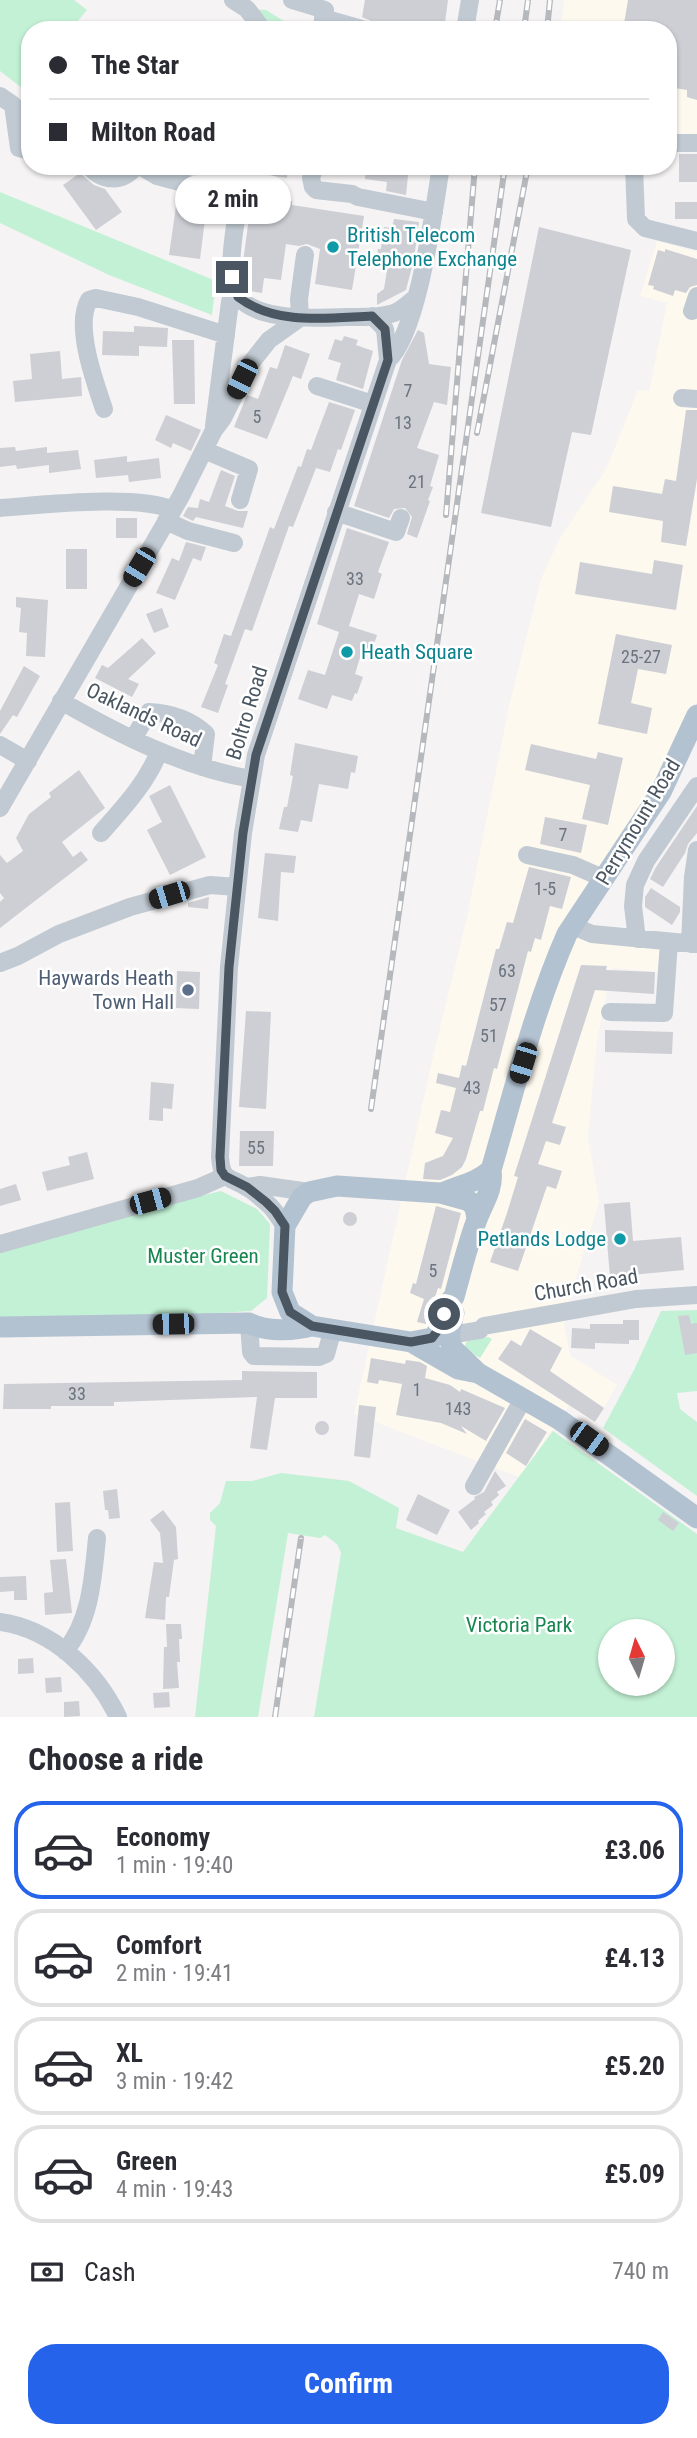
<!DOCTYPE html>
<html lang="en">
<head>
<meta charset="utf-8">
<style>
	body { margin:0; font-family:"Roboto Condensed",sans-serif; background:#f7f7f7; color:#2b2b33; height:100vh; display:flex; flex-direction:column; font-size:26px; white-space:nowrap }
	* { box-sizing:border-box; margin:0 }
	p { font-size:23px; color:#7c7c81 }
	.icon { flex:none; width:38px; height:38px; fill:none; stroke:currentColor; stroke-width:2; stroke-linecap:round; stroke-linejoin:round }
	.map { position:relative; height:1717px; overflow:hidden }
	.drawer { display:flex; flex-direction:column; background:#fff; flex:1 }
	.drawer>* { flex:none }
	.top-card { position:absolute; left:21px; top:21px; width:656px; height:154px; border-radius:28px; box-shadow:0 2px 5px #0004; display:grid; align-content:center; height:154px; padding:0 28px; background:#fff }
	.needle { width:46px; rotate:355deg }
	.fabs { position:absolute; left:598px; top:1619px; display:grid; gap:14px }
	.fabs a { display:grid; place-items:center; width:77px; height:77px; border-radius:50%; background:#fff; box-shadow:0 2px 5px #0004; font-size:35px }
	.end { position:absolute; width:32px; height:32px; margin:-16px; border:9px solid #4a5661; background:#fff; box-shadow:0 0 0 4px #fff }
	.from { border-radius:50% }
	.bubble { position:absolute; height:49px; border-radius:24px; background:#fff; box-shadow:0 2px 5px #0004; font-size:23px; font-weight:700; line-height:49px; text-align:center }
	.car { position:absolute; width:21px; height:42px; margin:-21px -10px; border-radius:9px; box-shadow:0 0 5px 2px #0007; background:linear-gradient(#222 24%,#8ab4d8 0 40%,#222 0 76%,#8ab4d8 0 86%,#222 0) }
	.top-card b { display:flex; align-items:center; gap:24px; height:66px; font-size:26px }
	.top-card b+b { border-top:2px solid #e1e1e2 }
	.top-card i { width:18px; height:18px; background:#2b2b33 }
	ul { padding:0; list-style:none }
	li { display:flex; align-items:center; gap:21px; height:98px; margin:0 14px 10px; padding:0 14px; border:4px solid #e1e1e2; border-radius:28px }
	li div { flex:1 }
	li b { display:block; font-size:26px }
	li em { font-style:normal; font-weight:700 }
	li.selected { border-color:#2563eb }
	li>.icon { width:63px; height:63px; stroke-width:1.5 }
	h2 { padding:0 28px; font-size:32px; line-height:84px }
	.pay { display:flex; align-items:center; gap:18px; height:77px; padding:0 28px; font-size:26px }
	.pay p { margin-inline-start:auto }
	.action { display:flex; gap:14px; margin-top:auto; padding:14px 28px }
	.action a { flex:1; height:80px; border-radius:28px; background:#2563eb; color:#fff; font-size:28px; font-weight:700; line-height:80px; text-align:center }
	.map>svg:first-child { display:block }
	.commercial { fill:#fdf9ef }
	.green { fill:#c3f1d5; fill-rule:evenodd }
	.building { fill:#cdcfd5 }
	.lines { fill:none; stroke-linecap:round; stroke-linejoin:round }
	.minor { stroke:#c1cad2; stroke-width:18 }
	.major { stroke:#b3c2d1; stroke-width:21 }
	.rail-casing { stroke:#b5b8bd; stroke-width:6 }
	.rail { stroke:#fff; stroke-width:3.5; stroke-dasharray:10; stroke-linecap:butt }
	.route { stroke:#4a5661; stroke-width:9 }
	.culture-dot { fill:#0f9aa8; stroke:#fff; stroke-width:2.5 }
	.service-dot { fill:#5c6f8a; stroke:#fff; stroke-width:2.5 }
	.labels { text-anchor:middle; stroke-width:5; stroke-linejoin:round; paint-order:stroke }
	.number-label { font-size:18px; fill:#6b747e }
	.culture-label { font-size:21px; fill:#0d838f; stroke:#fff; text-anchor:start }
	.street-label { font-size:21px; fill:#4a5661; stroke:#fff }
	.service-label { font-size:21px; fill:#4e5e75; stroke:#fff; text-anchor:end }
	.park-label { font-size:21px; fill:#17864f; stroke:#fff }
</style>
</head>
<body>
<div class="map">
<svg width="697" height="1717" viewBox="0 0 697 1717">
	<rect width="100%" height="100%" fill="#f5f3f3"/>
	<path class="commercial" d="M564,0H697V137L669,136L668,30H560Z
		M657,241L697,252V702L661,792L574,926L669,942L667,973L612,968L597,1040L588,1137L599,1202L572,1291L564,1324L570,1355L617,1385L595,1424L569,1406L519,1477L354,1414L432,1061L467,917L509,706L541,579L559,540L606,469L638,390L649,391L667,303L640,296Z"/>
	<path class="green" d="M0,0H74L87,10L70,30H30V79L22,88L0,71Z
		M247,9L266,10L298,30H263Z
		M0,192L216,281L212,315L109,275L0,223Z
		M221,1191L257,1209L270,1224L267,1298L251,1311L219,1313V1315L0,1318V1252L159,1206Z
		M697,1310V1391L677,1393L680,1409L697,1422V1496L603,1428L634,1370L661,1311Z
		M488,1337L492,1339L480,1358L466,1350L465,1345L467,1341Z
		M553,1431L697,1534V1717H314L341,1553L337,1544L325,1535L320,1538L288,1533L258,1717H195L216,1526L210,1520V1513L220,1503L226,1481H252L281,1473L349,1481L399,1508L396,1528L463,1552ZM611,1631H663V1684H611Z"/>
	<path class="building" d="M365,0H448L444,30L376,29L373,22L362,17Z
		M628,0H697V100L687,97V90L668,87V30H623Z
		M679,154H697V182H679Z
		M257,166H288L287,178L256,173Z
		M366,166H409L406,195L386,191L387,182L365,179Z
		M80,173L94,185L105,189L122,212L96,230L63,185Z
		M252,196L292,201V205L364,216L352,290L315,284L320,249L307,244L299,246L286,244L281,280L264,278L262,293L249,291L245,284L243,262Z
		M177,199L207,203L200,259L169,255Z
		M675,202H697V219H675Z
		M394,219L419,222L414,259L406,290L377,305V294L384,289L388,264L376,262L378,249H381L384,227L392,228Z
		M539,227L631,250L591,435L572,432L551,527L481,513Z
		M665,249L697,259V285L690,287L686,293L675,290L673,296L653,289L654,286L648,285L658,250L665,252Z
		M134,326L168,328L167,347L139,346V356L102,355L103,331L134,332Z
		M418,330L424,333L429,364L451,367L447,405L434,402L417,448L439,455L430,486L433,487L428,500L430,501L417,538L407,534L412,517L405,508L394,509L389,518L354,506L402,360Z
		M344,336L358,340L356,345L373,351L363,389L336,380L341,363L328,359L335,339L342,341Z
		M172,340H194L195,404H174Z
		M285,345L310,354L301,379L293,376L267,439L234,427L247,395L258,399L270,367L277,369Z
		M60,351L62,379L81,377L82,396L15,402L13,381L32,379L30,354Z
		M329,402L355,410L341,450L338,449L330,472L316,468L293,527L289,526L252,631L245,629L225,684L228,685L218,713L201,707L218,665L214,663L224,634L231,636L270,527L274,529L298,466L301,467L307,449L311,450Z
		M686,410H697V479L686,546L661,542L663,521L609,512L613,486L662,494L665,479L676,481Z
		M166,415L201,430L191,451L173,443L171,448L155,440Z
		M15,447L16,451L47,447V453L78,450L81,469L49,473V465L17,469L16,465L0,467V448Z
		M127,456V462L159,458L161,478L129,482L128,475L96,478L94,460Z
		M221,470L235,476L225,506L238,511H248L243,528L196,517L193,521L183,516L188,507L198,508L200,499L209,502Z
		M116,518H137V538H116Z
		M347,528L389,542L378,572L382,574L374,599L359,594L349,626L377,635L371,653L362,651L355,674L363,677L357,694L355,693L352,701L332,695L327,709L298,699L308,670L325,675L339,632L317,624Z
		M186,542L206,547L201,561L193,558L175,600L156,593L172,558L179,561Z
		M66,549H87V589H66Z
		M654,560L683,565L676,610L575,594L580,562L652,574Z
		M16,597L48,600L45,657L26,656L27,633L19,632L21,608L16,607Z
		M162,608L169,627L154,633L146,614Z
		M616,634L672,645L666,674L638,669L631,703L652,708L647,734L598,724Z
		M142,638L156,653L128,679L139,684L132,697L95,678L102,665L108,668Z
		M24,666L40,676L17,717L13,715L0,734V711Z
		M295,743L358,756L355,773L351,772L348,789L319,784L312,822L301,820L298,832L279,829L284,807H287L293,776L290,775Z
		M531,744L596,759L598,752L623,758L608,825L582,819L590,785L525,770Z
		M79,770L105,808L62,842L73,857L81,851L88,860L0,928V902L4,898L0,893V855L7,863L23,851L16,838L29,814L51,797L49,793Z
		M170,785L206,857L170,875L147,830L162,822L149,796Z
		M697,806V833L688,844L685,853L663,887L650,879L656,867Z
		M545,817L587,825L581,853L540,844Z
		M265,853L296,856L294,873L281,872L278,921L258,918Z
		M529,867L571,877L562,909L550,906L541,940L535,938L531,952L528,951L497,1069L494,1068L483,1111H480L466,1159L462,1167L452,1175L440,1180L423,1179L425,1163L443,1156L453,1138L435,1133L441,1110L450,1112L456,1088L436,1083L438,1073L459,1078L462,1065L466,1066L496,949H499L507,922L513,923Z
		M651,888L680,907V912L672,925L645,907V897Z
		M209,897L208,909L188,907V903Z
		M581,965L607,966L606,970L655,972L654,994L595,990L552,1123L566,1127L560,1145L546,1141L538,1164L562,1171L556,1189L547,1186L518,1271L490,1262L507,1213L518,1177L514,1176Z
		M177,971L200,972L199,1009L176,1008Z
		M246,1011L271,1012L266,1109L239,1107Z
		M605,1030L673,1032L672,1054L605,1052Z
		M151,1082L174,1084L172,1109L163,1108V1121L149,1120Z
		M240,1131H274L273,1166H239Z
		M87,1152L94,1179L47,1191L42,1172L70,1165L68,1157Z
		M16,1184L21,1200L0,1206V1189Z
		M630,1202L633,1241L681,1237L684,1270L610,1277L604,1204Z
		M436,1206L461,1213L441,1289L438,1288L426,1324L417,1322L424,1299L410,1293L413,1283L416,1284Z
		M343 1219a7 7 0 1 1 14 0a7 7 0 1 1-14 0Z
		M689,1315L691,1324L697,1323V1353L685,1355L678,1316Z
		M623,1320H639V1340H629V1344L595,1343V1349L571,1348L572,1328L590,1329V1324H623Z
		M530,1329L562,1348L550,1371L604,1408L595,1422L498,1359L511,1340L521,1346Z
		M371,1358L405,1364L406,1360L420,1362L427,1366L425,1378L450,1385L460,1392L461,1389L505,1408L486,1441L461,1426L467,1434L441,1423L396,1415L402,1384L379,1380L378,1384L367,1382Z
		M242,1371L317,1372V1398H275L267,1450L250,1448L257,1397L114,1402V1406H51V1409H3L4,1384L242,1380Z
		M359,1405L376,1407L370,1458L354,1456Z
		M525,1419L547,1432L526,1466L506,1453Z
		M315 1428a7 7 0 1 1 14 0a7 7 0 1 1-14 0Z
		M495,1471L506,1486L497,1492L499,1495L491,1502L493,1505L484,1512L486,1514L478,1521L479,1523L471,1530L458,1512L475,1499L474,1497L484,1492Z
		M117,1489L120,1518L109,1519L108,1510H105L103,1491Z
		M418,1494L450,1510L437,1535L406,1520Z
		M70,1502L73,1551L57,1552L55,1503Z
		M163,1510L176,1527L178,1559L174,1560L169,1597H166L165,1620L145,1618L154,1562L163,1563L160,1533L150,1520Z
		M663,1512L679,1523L673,1531L658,1520Z
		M66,1559L72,1613L45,1615L44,1593L53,1592L50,1560Z
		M26,1576L27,1600H14V1591L0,1592V1577Z
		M166,1624H181L182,1639H179L180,1662H177L179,1688L163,1689L164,1647H167Z
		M33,1658L34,1673L18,1674V1659Z
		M61,1677L62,1692L46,1693L45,1678Z
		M169,1692L170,1707L154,1708L153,1693Z
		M79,1701L80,1716L64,1717V1702Z"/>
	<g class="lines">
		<path class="minor" d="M233,0L247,9L263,30
			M292,0L325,10L321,30
			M323,18L365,30
			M465,30L470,0
			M0,96L13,105L19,148L30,151
			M668,143H697
			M89,166C102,182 123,183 136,166
			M140,166L157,176L240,198
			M246,166C241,195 225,261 234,288C245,323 317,318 346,317C361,317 379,318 394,313C402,310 408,304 415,298
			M315,166L311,178L313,187L316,190L352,194L358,197L434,212
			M634,166L636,219L645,228L697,241
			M692,311L697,296
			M300,318L299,299L305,255
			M388,360C418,334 434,209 441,166
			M317,386L373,404
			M682,398L697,399
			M104,409C95,382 74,326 89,300L96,298L138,307L226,335
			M214,426L230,302L234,289
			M204,450L249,469L240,500
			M0,508C42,505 137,494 173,510
			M336,512L396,532L401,518
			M166,521L188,531L234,543
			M61,701C120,735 183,767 251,779
			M133,739L149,712C170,713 190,719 206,734L202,767
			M0,745L28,761
			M0,808L181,496L214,430L223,418L250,364L269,340L300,318
			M101,833C123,808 146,784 159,752
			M527,855L573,865L605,879
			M573,926L592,934L697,944
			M637,939L633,906L635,885L646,861L697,786
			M690,944L693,877L697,850
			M0,963L18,956L59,934L130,907L210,885L237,887
			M610,1012L664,1013L669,942
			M247,1187L260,1185L309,1192
			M285,1226C279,1219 276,1211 268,1204C262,1199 254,1191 246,1187C229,1176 222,1182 220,1157L229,967L243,833L256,755L388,360L385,329L372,316
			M0,1244L198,1188L225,1176
			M249,1323L251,1352L254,1356L319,1357L326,1354L333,1329
			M439,1337L480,1330L484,1326L636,1299L697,1295
			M474,1486L523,1399
			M0,1622C52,1629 96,1671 118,1717
			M65,1651C91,1620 93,1577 97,1538"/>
		<path class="major" d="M442,1193C460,1185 476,1183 491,1170
			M454,1313L449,1335L452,1348L478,1373L560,1420L697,1518
			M312,1326L290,1312L282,1292L285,1226L302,1197L309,1192L337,1186L440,1193L469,1201L475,1207L477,1219
			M0,1327L249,1323C266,1332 294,1331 312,1326L411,1342L458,1369L478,1373
			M411,1342L432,1338L436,1335L448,1303L454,1297C461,1272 467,1247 476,1222C482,1204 494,1190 491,1170C514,1091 534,1009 567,934L661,792L697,715"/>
		<g class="rail-casing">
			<path id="rail" d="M495,30L500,0
				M524,30L528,0
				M547,30L550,0
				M477,433L528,166
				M446,515L475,166
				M371,1109L505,166
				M275,1717L301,1538"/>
		</g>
		<use href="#rail" class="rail"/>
	</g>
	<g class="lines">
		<path class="route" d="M232,277L238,297C276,326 327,318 372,316L385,329L388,360L256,755L243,833L229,967L220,1157L221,1170L225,1176L247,1187L266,1202L275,1211L285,1226L282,1292L290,1312L312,1326L411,1342L432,1338L438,1330L444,1314"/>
	</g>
	<g class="culture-dot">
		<circle cx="333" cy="247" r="7"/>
		<circle cx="347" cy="652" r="7"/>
		<circle cx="620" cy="1239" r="7"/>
	</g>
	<circle class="service-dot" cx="188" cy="990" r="7"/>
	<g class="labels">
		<g class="number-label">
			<text x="408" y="397">7</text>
			<text x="257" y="423">5</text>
			<text x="403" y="429">13</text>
			<text x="417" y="488">21</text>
			<text x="355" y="585">33</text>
			<text x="641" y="663">25-27</text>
			<text x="563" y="841">7</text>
			<text x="545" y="895">1-5</text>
			<text x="507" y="977">63</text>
			<text x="498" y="1011">57</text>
			<text x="489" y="1042">51</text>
			<text x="472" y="1094">43</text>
			<text x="256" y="1154">55</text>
			<text x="433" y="1277">5</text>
			<text x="417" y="1396">1</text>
			<text x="77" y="1400">33</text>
			<text x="458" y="1415">143</text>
		</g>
		<g class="culture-label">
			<text x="347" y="242">British Telecom<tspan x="347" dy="24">Telephone Exchange</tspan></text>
			<text x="361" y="659">Heath Square</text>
			<text x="606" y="1246" text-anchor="end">Petlands Lodge</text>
		</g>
		<g class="street-label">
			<text transform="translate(247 713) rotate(-73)" y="7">Boltro Road</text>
			<text transform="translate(144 715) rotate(25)" y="7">Oaklands Road</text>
			<text transform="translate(638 822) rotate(-59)" y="7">Perrymount Road</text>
			<text transform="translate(586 1285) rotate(-10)" y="7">Church Road</text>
		</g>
		<g class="service-label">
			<text x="174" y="985">Haywards Heath<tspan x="174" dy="24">Town Hall</tspan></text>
		</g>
		<g class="park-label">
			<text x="203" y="1263">Muster Green</text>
			<text x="519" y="1632">Victoria Park</text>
		</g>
	</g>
</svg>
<div class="fabs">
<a><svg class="needle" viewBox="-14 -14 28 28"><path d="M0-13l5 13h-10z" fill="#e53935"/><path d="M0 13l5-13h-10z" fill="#7c7c81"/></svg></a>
</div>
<i class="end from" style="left:444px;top:1314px"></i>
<i class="end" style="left:232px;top:277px"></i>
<div class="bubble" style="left:175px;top:175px;width:116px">2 min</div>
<i class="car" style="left:242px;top:379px;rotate:206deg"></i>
<i class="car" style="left:139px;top:567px;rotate:211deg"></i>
<i class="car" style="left:169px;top:895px;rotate:253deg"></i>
<i class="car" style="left:523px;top:1063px;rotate:197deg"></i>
<i class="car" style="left:150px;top:1201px;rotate:75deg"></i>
<i class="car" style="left:173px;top:1324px;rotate:269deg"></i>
<i class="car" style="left:589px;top:1439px;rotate:126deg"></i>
<div class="top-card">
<b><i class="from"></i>The Star</b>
<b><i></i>Milton Road</b>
</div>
</div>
<section class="drawer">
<h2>Choose a ride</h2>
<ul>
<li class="selected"><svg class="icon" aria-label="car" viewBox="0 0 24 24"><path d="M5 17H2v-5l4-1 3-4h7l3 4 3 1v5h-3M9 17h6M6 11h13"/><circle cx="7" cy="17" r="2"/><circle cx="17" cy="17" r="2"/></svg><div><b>Economy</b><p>1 min · 19:40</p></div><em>£3.06</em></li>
<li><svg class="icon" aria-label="car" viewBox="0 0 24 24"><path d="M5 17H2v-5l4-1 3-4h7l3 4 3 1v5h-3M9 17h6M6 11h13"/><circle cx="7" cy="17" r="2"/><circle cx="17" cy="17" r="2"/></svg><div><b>Comfort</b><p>2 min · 19:41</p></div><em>£4.13</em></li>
<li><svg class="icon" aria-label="car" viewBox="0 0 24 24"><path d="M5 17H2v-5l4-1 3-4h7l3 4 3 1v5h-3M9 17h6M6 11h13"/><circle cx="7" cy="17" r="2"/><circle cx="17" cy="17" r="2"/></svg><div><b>XL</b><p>3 min · 19:42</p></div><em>£5.20</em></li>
<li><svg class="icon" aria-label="car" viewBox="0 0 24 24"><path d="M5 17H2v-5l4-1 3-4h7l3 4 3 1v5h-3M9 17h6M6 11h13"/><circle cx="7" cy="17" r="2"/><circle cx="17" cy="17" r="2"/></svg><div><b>Green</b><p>4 min · 19:43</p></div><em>£5.09</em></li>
</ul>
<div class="pay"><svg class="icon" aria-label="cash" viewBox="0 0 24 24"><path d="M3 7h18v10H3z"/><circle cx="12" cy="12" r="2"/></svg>Cash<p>740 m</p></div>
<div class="action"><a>Confirm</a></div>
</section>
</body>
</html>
